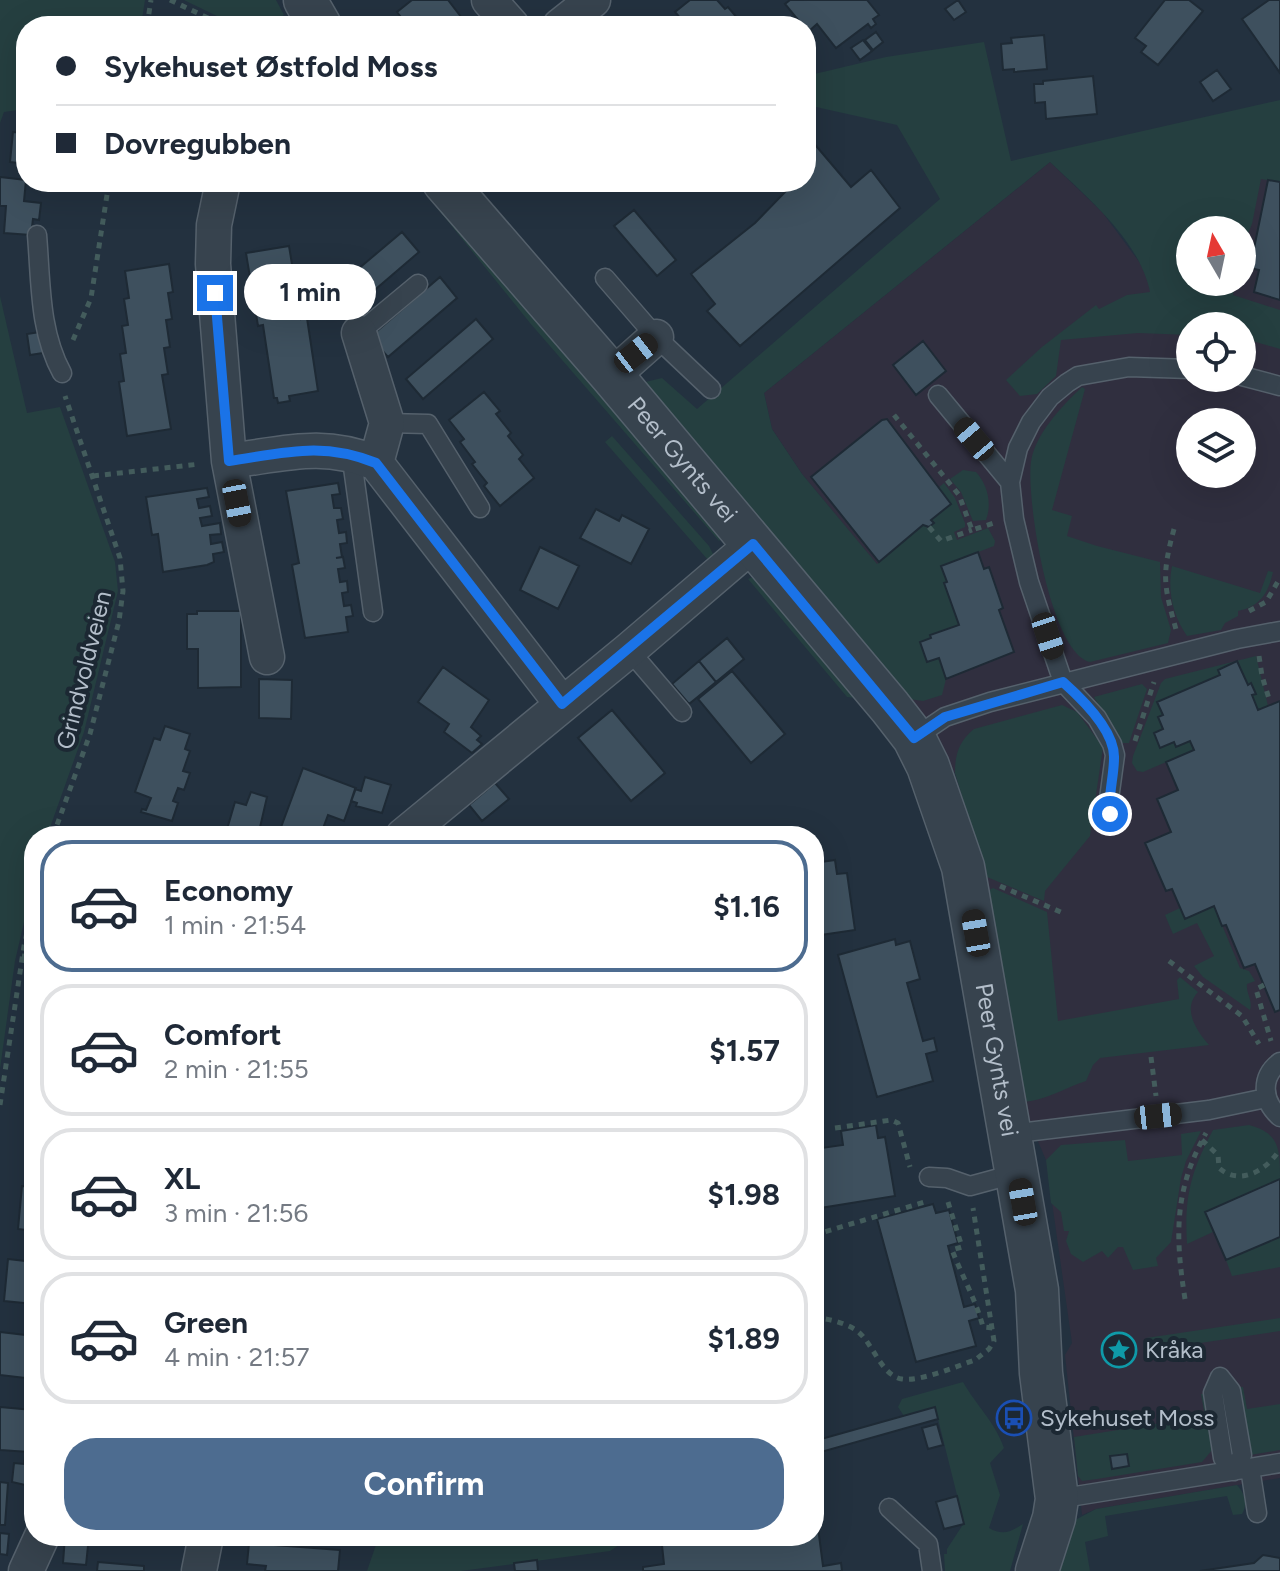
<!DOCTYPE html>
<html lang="en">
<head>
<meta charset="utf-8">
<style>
	body { margin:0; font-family:Figtree,sans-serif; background:#f2f2f3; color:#1f2937; height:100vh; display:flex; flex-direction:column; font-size:30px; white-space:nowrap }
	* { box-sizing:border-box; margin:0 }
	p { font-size:26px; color:#747a83 }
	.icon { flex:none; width:44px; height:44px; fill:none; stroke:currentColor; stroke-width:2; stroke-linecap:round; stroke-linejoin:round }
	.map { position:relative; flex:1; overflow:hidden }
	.side { position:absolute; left:24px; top:826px; width:800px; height:720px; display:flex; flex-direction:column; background:#fff; border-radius:32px; box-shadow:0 8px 32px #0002 }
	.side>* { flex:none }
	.guide { position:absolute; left:16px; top:16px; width:800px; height:176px; border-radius:32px; box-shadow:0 8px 32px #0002; display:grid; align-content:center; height:176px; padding:0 40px; background:#fff }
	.needle { width:52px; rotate:351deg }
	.controls { position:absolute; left:1176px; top:216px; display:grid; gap:16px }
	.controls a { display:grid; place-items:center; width:80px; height:80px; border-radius:50%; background:#fff; box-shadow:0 8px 32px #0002; font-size:40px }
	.end { position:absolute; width:36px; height:36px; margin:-18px; border:10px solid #1a73e8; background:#fff; box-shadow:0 0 0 4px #fff }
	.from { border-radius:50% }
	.bubble { position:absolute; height:56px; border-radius:28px; background:#fff; box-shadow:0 8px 32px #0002; font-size:26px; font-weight:700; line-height:56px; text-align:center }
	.car { position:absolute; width:24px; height:48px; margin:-24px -12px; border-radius:10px; box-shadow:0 0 6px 2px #0007; background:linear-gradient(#222 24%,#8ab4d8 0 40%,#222 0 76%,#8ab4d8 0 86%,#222 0) }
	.guide b { display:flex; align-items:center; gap:28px; height:76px; font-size:30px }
	.guide b+b { border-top:2px solid #e0e1e3 }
	.guide i { width:20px; height:20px; background:#1f2937 }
	ul { padding:14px 0 0; list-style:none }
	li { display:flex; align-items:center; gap:24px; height:132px; margin:0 16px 12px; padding:0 24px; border:4px solid #e0e1e3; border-radius:32px }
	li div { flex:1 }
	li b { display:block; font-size:30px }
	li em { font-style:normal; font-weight:700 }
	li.selected { border-color:#4d6c90 }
	li>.icon { width:72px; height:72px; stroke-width:1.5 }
	.action { display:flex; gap:16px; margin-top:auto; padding:16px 40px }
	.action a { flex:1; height:92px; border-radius:32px; background:#4d6c90; color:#fff; font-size:32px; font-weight:700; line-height:92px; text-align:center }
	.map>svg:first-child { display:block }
	.medical { fill:#302f3f; fill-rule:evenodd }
	.green { fill:#253f40 }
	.building { fill:#3e505e; stroke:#1e2a35; stroke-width:2 }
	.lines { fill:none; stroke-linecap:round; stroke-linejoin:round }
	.service-casing { stroke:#55616c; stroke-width:21 }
	.minor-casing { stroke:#55616c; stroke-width:37 }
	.tertiary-casing { stroke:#55616c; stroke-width:45 }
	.path { stroke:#435c5c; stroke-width:5; stroke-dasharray:6 6; stroke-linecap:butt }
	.service { stroke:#37434e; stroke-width:18 }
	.minor { stroke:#37434e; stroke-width:34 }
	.tertiary { stroke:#37434e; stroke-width:42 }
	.route { stroke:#1a73e8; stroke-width:10 }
	.labels { text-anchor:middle; stroke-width:8; stroke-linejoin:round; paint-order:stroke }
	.street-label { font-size:24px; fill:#b3beca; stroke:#1c2833 }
	.poi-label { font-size:24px; fill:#b3beca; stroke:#1c2833; text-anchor:start }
</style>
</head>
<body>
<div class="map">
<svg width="1280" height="1571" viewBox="0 0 1280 1571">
	<rect width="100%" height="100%" fill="#23313f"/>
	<path class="medical" d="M1280,156V1478L1096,1509L1082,1515L1065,1355L1072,1343L1046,1160L1024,1109L1001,957L978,843L955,773L902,698L877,565L802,474L772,429L764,393L1050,162L1102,212L1146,271L1152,298L1190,282H1242V230L1229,208ZM1190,326H1242V378H1190ZM1190,422H1242V474H1190Z"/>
	<path class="green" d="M0,0H145L141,26H26V109L4,112L0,123Z
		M184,0H276L284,15C254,40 214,14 184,0Z
		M984,42L1011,161L1280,100V182L1261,179L1252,224L1242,248V230H1190V282H1235L1233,295L1280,310V349L1242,338V326H1190V335L1138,333L1061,340L1056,376L1037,394L1020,396L1006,380L1042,347L1096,305L1099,309L1127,295L1150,292C1140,241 1087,197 1050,162L764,393L772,429L802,474L877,564L923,525L928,528L934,523L931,520L938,488L944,483L955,498L965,523V527L954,532L957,540L988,528L995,541L994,546L942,566L947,582L944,584L959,625L931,635V638L920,642L927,662L939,658L946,679L942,695L923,701L902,698L637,384L662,378L697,409L940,199L897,125L807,105L806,76L886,57Z
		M425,193L432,194L723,537L719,541L530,323Z
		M0,296L27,413L60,407L115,562L118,591L84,732L47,836H34V879L15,961L0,1069Z
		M1082,387L1085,389L1052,510L1072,516L1067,536L1097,546L1160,562L1161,597L1171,630L1168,643L1090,662C1050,653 1026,499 1031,462C1035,434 1062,406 1082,387Z
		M612,436L709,546L713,554L708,560L605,442Z
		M963,470L976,472C988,485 992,504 986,520L973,521L961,492L950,479Z
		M1172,566L1260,593L1268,571L1273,572C1268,593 1261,606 1238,611V616L1225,623L1221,630L1187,636C1173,616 1167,591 1172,566Z
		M755,576L864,699L847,697L748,579Z
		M1256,656L1268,706L1258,710L1252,695L1256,693L1252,684L1248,685L1238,662L1218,670L1220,675L1157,702L1163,715L1158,718L1163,729L1160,747L1174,742L1177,747L1190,741L1194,750L1143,772L1137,771L1132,763L1133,756L1161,683L1165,679Z
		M1142,684L1147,689L1129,743H1120L1094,697Z
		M1062,705L1077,712L1103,747L1090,836L1045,891L1044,901L987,877L955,773C955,754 959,741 974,729Z
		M993,888L1047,912L1058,1021L1179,999L1177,980L1180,977L1198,992C1182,1009 1196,1030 1209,1045L1100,1058L1093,1065L1086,1081C1065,1088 1044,1101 1023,1102L993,916L989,890Z
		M1214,906L1240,968L1249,971L1255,981L1247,984C1246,994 1253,1000 1250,1010L1203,977L1194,966L1214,956L1197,923L1173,934L1165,915L1180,908L1185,919Z
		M1249,1125C1280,1133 1280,1150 1280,1179L1205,1212L1213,1232L1187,1244C1184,1197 1191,1171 1213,1130Z
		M1201,1131L1186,1161L1181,1178L1171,1242L1156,1258L1158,1266L1133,1270L1123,1247H1118L1108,1258L1102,1251L1083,1262L1071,1254L1066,1241L1069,1231H1064L1061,1212L1051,1203L1046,1160L1061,1145L1125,1140L1128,1161L1182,1155L1181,1134Z
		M1280,1237V1267L1232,1276L1226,1260Z
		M1280,1318V1331L1147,1351L1146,1338Z
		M963,1382C976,1405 995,1422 1004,1448L990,1463L1000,1495L989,1528C1003,1536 1010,1532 1023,1524L1010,1571H945L944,1554H947V1549L964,1523L935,1407L904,1416L898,1407L902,1399Z
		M1240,1387H1243L1247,1409L1280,1404V1450L1250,1455Z
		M1201,1394H1204L1213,1449L1202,1462L1097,1479L1082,1481L1078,1476L1074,1437L1205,1416Z
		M1237,1485C1245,1494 1248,1504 1242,1514L1233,1515L1227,1496L1105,1516L1108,1536L1085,1542L1090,1571H1054L1075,1520L1096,1509Z
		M379,1536H618L619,1545L610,1551L461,1571H367Z"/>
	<path class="building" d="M412,0H448L468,26H408L397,12Z
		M690,0H717L725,9L728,7L744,26H687L675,12Z
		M790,0H867L879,15L873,19L876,24L871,28L868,24L836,48L817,24L808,32L806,26H803L785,4Z
		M958,0L966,12L954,20L945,9Z
		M1165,0H1189L1203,11L1158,65L1141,52L1146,46L1135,38Z
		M1269,0H1280V73L1242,19Z
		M876,32L883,42L873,50L865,40Z
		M1044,35L1047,69L1014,72V69L1003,70L1001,44L1012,43L1011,38Z
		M863,40L872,51L860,60L851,48Z
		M1217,70L1231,89L1213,101L1200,82Z
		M1093,76L1097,114L1046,119L1045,102L1035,103L1034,84H1043V81Z
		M26,121V164L10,162L13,132L25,133Z
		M806,134L851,187L871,170L900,208L740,346L707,311L715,304L691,274L755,223L789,188L784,182H806Z
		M0,177L26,180L24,201L41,203L39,220L33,219L31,235L4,233L6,206H0Z
		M1268,180L1280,182V300L1254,292L1259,270L1250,268Z
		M634,210L676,260L657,276L614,226Z
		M402,232L419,252L349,312L332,291Z
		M289,246L301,319L307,318L318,391L289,396L290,401L278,403L277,398H274L263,325L258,326L246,253Z
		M169,264L173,292L168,293L172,319L166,320L170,347L164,348L168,374L162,375L171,429L127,436L119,382L124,381L120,354L126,353L122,326L128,325L124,299L129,298L125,271Z
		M440,277L457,298L388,357L370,337Z
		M476,319L493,339L423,399L406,379Z
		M40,332L43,353L30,355L27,334Z
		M923,341L946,371L916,395L893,365Z
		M484,392L500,411L496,414L511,433L508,436L523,455L519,459L534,478L500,506L484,486L487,483L472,464L475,462L460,442L464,439L449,420Z
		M887,419L951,504L931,520L934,523L929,527L923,525L879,562L811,477L882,420Z
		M338,483L340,494L332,495L334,508H341L343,519L337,520L339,533L346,532L347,543L340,544L342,557L336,558L343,557L345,568L338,569L340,582L347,581L348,592L342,593L344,606L351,605L353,616L346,617L348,632L305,638L292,565L299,563L286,491Z
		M207,488L209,497L197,499L199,508L210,506L212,516L200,518L202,526L220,523L221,534L210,535L211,544L222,542L224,552L213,554L214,562L207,565L163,572L158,534L152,535L146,497Z
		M596,509L619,521L622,515L649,529L631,564L580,538Z
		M540,547L579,566L558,609L520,590Z
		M978,552L984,569L989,567L1003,608L999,610L1014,652L946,679L939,658L927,662L920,642L931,638L930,635L959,625L944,583L947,582L941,566Z
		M197,611H241V687L198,688V649H187V614H197Z
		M727,638L744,659L716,682L699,661Z
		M699,661L716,682L689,704L672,684Z
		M1237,661L1248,685L1251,683L1256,694L1252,695L1258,710L1280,701V1010L1275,1012L1255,964L1244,968L1226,925L1222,926L1214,906L1185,919L1172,889L1166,891L1145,843L1171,832L1157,799L1178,790L1166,762L1194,750L1190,741L1176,747L1174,742L1160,748L1154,733L1163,729L1158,717L1163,715L1157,702L1220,675L1218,670Z
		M443,667L489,700L471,727L481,736L477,740L482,744L472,753L444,732L449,724L418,702Z
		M732,671L785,734L751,763L698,699Z
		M259,679L292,680L291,719L259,718Z
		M612,710L665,773L631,801L578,738Z
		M165,726L190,734L185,749L190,751L183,771L190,773L184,790L178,788L173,801L178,803L172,821L141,812L142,809L146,810L151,798L135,792L154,738L160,740Z
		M303,768L356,788L344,821L328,815L322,831L319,830L317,836H284L285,832L280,830Z
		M365,777L391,785L382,813L356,806L357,803L351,801L355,789L361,791Z
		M495,783L509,799L482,821L469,805Z
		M251,792L267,797L258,836H225L235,802L246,805Z
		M835,860L837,874L847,873L855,930L814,936V863Z
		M895,939L896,945L910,941L920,979L907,983L923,1041L934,1038L937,1051L926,1054L933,1081L877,1097L838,955Z
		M876,1125L878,1138L885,1137L895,1196L814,1209V1149L843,1145L841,1131Z
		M1280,1179V1237L1226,1260L1205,1212Z
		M22,1186L34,1187V1231L18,1229Z
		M933,1204L936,1213L949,1210L958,1243L948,1246L964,1307L975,1304L979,1318L969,1321L976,1346L916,1362L877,1219Z
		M8,1259L34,1262V1304L4,1301Z
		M0,1332L34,1336V1379L0,1375Z
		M0,1407L33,1410L29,1452L0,1450Z
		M935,1407L938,1419L814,1454V1441Z
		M937,1424L943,1445L928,1449L922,1428Z
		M1127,1454L1129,1466L1112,1469L1110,1456Z
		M25,1456L34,1457V1487L12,1482L14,1463L24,1464Z
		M0,1482L8,1483L5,1525H0Z
		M957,1496L964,1524L944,1529L936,1502Z
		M816,1512L823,1566L841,1563L842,1571H643V1567L664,1564L661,1536H814V1513Z
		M0,1533L9,1534L7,1555L0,1554Z
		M65,1536H89L86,1565L63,1563Z
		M249,1543L340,1550L338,1571H265L266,1566L247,1564Z
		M1263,1555L1280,1558V1571H1200L1254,1563Z
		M537,1560L538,1571H515L514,1563Z
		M98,1562L144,1566V1571H97Z"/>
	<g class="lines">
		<g class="service-casing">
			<path id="service" d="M37,235C41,282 39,331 62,373
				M605,278L656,337L711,389
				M359,333L418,284
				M1242,376L1280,386
				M938,395L1010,482
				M387,423L428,424L480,508
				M351,453L373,612
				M629,650L682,712
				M914,738L945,717L990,702L1237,639L1280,631
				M1110,814L1109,799L1115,755L1112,744L1097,718L1063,682L1029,582L1014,519L1010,482L1018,448L1031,422L1050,397L1067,383L1078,376L1129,367L1190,369
				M1280,1062C1260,1077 1262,1101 1280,1117
				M1010,1134L1209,1110L1266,1098
				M929,1177L947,1178L970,1186L1018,1173
				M1220,1377L1231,1391L1242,1455L1234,1471L1223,1458L1213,1393Z
				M1250,1468L1257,1513
				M1057,1499L1280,1463
				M889,1508L928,1544L932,1571"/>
		</g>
		<g class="minor-casing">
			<path id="minor" d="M489,0L512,26
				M560,26L593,0
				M223,182L214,225L213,264L229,461L267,657
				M359,333L387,423L376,463L562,704
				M612,376L656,337
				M229,461C285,454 322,441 376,463
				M403,836L629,650L753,544
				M26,1571L42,1536
				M199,1571L206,1536"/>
		</g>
		<g class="tertiary-casing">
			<g id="tertiary">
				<path d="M305,0L320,26"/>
				<path id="s1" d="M444,182L612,376L890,707L914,738L928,766L963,867L1037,1290L1041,1373L1057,1499L1054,1518L1037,1571"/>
			</g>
		</g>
		<path class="path" d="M170,0L225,26
			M147,26L151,0
			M73,340L91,298L109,182
			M894,415L959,495L972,530L994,523
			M93,476L200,464
			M929,527L941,541L972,530
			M1174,529C1161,577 1164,586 1177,633
			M1249,611L1266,602L1280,578
			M1259,656L1262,676L1270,702
			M1135,741L1154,682
			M53,836L90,734L119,621L123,591L120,558L65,396
			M1000,886L1063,913
			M22,956L34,957
			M1169,961L1242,1016L1259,1044
			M1264,985L1256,989L1271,1041
			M1151,1057L1156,1096
			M0,1105L24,946L34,900
			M835,1128L891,1120L898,1123L910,1167
			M1202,1140L1218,1155L1219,1168C1241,1187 1268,1169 1280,1149
			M948,1202L962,1247L952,1250C962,1276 976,1300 983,1327L993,1328
			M814,1235L928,1201
			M1185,1299C1175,1236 1174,1190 1206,1133
			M814,1317C828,1319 843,1322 856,1330C873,1342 881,1376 902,1379C920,1382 957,1366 975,1360L989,1349L994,1341L973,1208"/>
		<use href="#service" class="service"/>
		<use href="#minor" class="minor"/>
		<use href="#tertiary" class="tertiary"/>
	</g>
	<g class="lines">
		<path class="route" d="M215,293L229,461C284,453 322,441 376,463L562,704L753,544L914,738L945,717L1063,682C1081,698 1115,731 1114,758C1114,777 1108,794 1110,814"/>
	</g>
	<defs>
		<g id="sight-ring" transform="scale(1.8)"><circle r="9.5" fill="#1c2833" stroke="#0f9aa8" stroke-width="1.5"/><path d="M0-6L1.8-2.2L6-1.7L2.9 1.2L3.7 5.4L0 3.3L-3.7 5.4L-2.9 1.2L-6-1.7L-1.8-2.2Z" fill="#0f9aa8"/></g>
		<g id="bus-ring" transform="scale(1.8)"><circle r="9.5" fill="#1c2833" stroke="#1a4fb4" stroke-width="1.5"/><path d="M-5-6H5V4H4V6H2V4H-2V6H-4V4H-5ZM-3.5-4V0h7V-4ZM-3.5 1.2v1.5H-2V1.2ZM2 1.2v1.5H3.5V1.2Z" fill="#1a4fb4"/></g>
	</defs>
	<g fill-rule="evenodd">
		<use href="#sight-ring" x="1119" y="1350"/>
		<use href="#bus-ring" x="1014" y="1418"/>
	</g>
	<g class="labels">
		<g class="street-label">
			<text dy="8" stroke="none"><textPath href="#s1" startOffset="366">Peer Gynts vei</textPath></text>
			<text transform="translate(84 670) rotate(-76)" y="8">Grindvoldveien</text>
			<text dy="8" stroke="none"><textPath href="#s1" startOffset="1062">Peer Gynts vei</textPath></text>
		</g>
		<g class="poi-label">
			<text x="1145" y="1358">Kråka</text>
			<text x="1040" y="1426">Sykehuset Moss</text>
		</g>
	</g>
</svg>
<div class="controls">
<a><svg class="needle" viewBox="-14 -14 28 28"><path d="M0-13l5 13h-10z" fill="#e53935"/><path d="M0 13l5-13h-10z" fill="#747a83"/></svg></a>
<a><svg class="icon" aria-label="locate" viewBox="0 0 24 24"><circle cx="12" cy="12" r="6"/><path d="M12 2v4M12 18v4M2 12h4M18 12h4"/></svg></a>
<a><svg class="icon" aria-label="layers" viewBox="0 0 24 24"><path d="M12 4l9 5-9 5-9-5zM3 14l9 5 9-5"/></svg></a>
</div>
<i class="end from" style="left:1110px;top:814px"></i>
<i class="end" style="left:215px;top:293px"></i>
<div class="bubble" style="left:244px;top:264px;width:132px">1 min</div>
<i class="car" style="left:636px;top:353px;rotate:52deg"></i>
<i class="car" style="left:974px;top:439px;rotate:320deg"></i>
<i class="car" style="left:237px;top:503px;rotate:169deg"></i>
<i class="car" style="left:1048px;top:636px;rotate:162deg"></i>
<i class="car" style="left:976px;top:933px;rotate:350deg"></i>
<i class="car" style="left:1158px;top:1116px;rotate:84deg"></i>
<i class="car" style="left:1023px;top:1202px;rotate:350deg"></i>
<div class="guide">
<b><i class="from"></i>Sykehuset Østfold Moss</b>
<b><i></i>Dovregubben</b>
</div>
<section class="side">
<ul>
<li class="selected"><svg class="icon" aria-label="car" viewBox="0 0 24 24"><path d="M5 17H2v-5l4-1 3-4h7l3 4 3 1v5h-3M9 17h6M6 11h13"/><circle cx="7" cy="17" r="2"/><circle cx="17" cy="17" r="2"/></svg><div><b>Economy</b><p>1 min · 21:54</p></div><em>$1.16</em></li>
<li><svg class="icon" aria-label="car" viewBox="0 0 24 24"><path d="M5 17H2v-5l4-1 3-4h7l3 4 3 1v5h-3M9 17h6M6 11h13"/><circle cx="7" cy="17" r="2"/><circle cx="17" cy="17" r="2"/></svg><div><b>Comfort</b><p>2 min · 21:55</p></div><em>$1.57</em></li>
<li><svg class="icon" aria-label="car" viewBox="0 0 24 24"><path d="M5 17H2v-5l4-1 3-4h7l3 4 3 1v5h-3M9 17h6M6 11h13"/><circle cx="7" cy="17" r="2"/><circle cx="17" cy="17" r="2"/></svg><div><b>XL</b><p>3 min · 21:56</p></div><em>$1.98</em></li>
<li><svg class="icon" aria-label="car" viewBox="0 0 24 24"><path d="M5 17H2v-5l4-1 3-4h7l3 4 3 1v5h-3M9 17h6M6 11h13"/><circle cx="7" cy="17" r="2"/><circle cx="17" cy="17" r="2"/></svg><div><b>Green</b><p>4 min · 21:57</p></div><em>$1.89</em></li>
</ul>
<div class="action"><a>Confirm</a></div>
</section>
</div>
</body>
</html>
